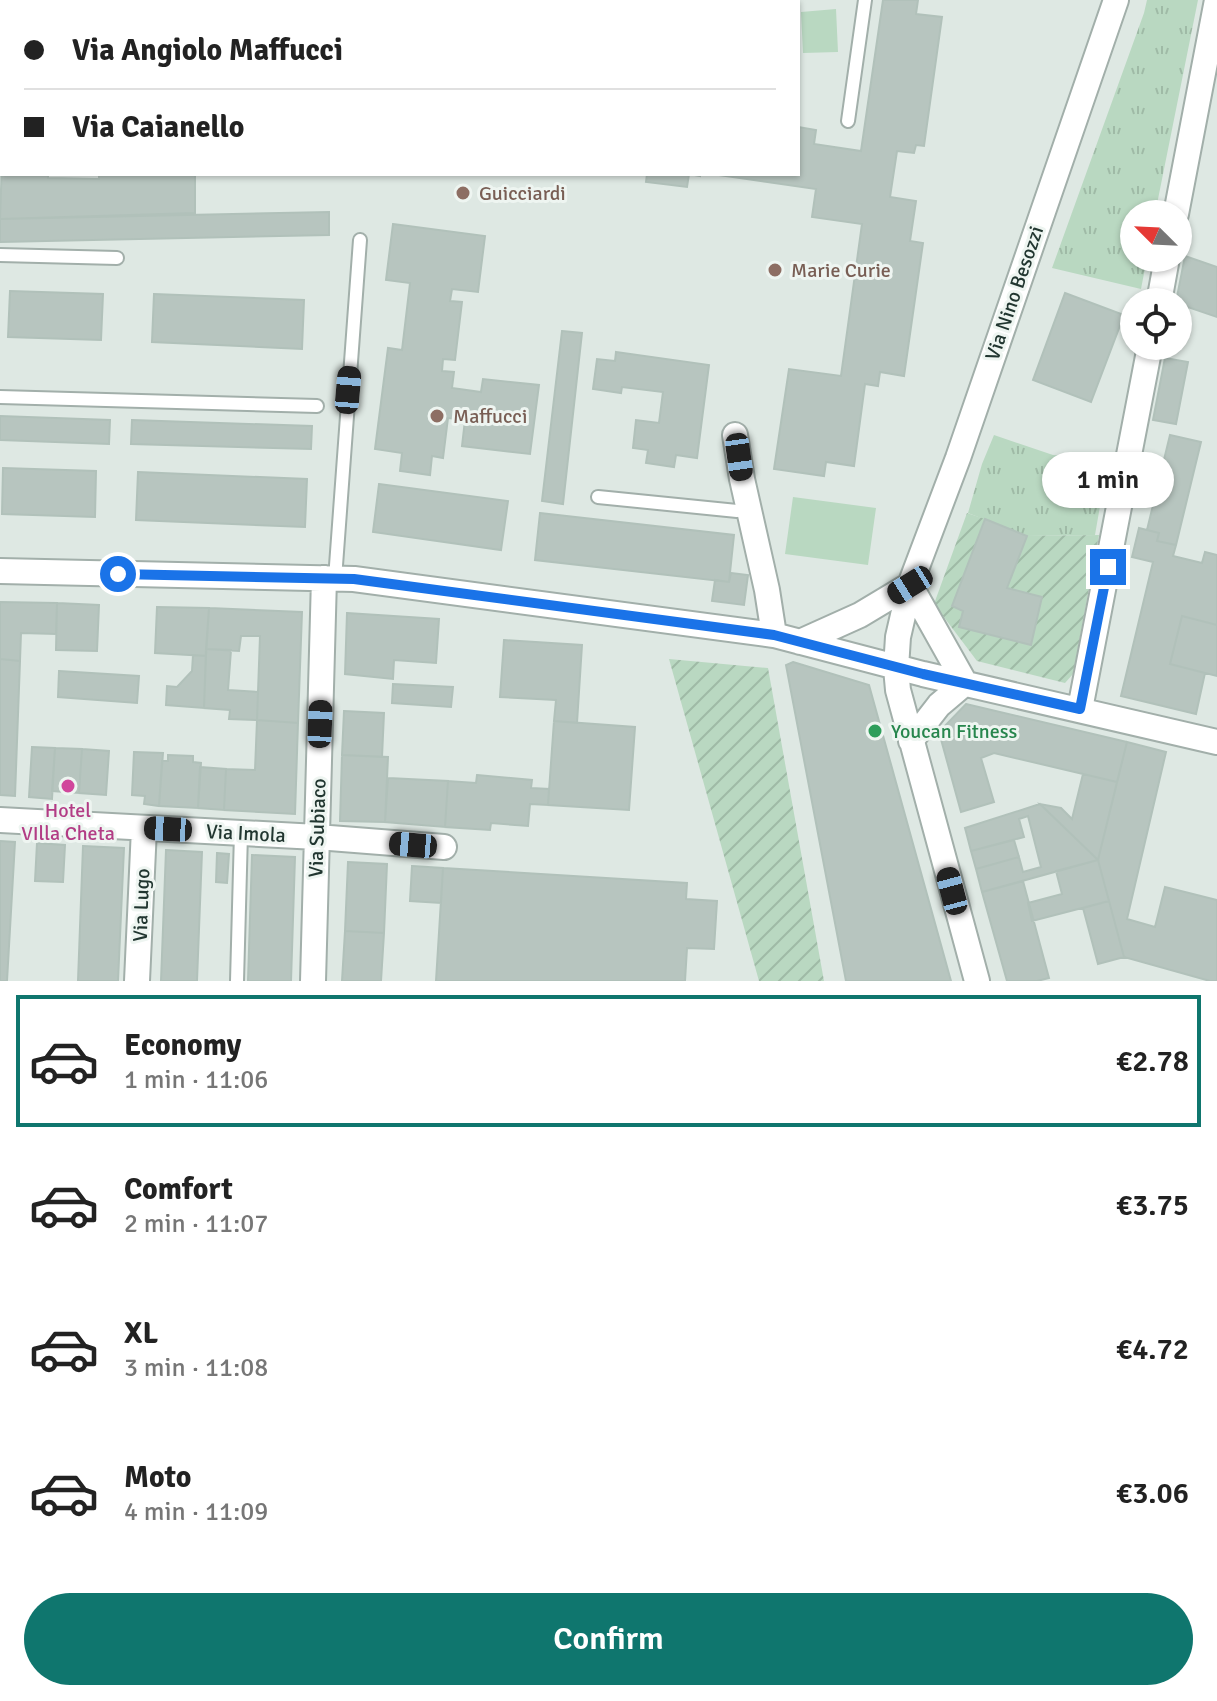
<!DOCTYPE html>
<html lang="en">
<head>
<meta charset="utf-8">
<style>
	body { margin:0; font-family:Signika,sans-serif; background:#f2f2f2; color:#222; height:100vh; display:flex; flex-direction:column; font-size:30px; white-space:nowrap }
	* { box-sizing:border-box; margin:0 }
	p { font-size:26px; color:#767676 }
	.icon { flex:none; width:44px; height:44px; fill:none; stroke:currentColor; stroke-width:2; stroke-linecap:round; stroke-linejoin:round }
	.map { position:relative; height:981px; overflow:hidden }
	.panel { display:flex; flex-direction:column; background:#fff; flex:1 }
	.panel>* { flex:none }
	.top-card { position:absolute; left:0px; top:0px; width:800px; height:176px; box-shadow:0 2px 6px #0004; display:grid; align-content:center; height:176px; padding:0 24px; background:#fff }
	.needle { width:52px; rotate:294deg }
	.fabs { position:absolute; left:1120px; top:200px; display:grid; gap:16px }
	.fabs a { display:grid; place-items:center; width:72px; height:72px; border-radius:50%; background:#fff; box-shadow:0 2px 6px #0004; font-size:40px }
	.end { position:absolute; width:36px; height:36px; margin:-18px; border:10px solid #1a73e8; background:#fff; box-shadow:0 0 0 4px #fff }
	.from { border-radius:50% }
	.bubble { position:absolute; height:56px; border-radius:28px; background:#fff; box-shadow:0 2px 6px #0004; font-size:26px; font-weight:600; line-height:56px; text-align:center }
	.car { position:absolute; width:24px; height:48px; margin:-24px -12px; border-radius:10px; box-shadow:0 0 6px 2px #0007; background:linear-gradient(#222 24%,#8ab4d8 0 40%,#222 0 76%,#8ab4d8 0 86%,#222 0) }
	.top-card b { display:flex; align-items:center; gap:28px; height:76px; font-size:30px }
	.top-card b+b { border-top:2px solid #e0e0e0 }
	.top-card i { width:20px; height:20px; background:#222 }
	ul { padding:14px 0 0; list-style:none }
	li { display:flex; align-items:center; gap:24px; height:132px; margin:0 16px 12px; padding:0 8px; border:4px solid transparent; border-radius:0px }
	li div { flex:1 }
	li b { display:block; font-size:30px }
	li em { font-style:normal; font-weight:600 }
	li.current { border-color:#0f766e }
	li>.icon { width:72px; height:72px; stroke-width:1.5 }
	.cta { display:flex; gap:16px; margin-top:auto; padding:16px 24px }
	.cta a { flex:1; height:92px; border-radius:48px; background:#0f766e; color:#fff; font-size:32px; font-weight:600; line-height:92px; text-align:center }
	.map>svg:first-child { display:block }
	.grass { fill:url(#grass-tufts) }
	.garden { fill:url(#garden-furrows) }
	.pitch { fill:#b9d8c1 }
	.building { fill:#b7c5bf; stroke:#b1c1ba; stroke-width:2 }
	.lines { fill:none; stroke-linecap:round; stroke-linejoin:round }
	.lane-casing { stroke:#a2afaa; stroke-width:16 }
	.street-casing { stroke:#a2afaa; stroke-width:28 }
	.lane { stroke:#fff; stroke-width:12 }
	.street { stroke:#fff; stroke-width:24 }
	.route { stroke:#1a73e8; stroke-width:10 }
	.education-dot { fill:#8d6e63; stroke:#eef5f1; stroke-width:3 }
	.leisure-dot { fill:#2e9e5b; stroke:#eef5f1; stroke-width:3 }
	.hotel-dot { fill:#d1479c; stroke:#eef5f1; stroke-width:3 }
	.labels { text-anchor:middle; stroke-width:6; stroke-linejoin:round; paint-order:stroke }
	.education-label { font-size:20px; fill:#785e54; stroke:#eef5f1; text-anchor:start }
	.street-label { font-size:20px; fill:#213630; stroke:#eef5f1 }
	.leisure-label { font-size:20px; fill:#27864d; stroke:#eef5f1; text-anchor:start }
	.hotel-label { font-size:20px; fill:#b23c85; stroke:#eef5f1 }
</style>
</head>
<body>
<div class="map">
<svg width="1217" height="981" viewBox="0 0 1217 981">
	<defs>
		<pattern id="grass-tufts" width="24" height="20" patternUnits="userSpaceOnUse" patternTransform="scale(2)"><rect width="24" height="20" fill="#b9d8c1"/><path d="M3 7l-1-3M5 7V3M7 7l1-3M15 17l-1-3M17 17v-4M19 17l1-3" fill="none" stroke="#9fbaa6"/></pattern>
		<pattern id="garden-furrows" width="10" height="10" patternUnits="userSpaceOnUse" patternTransform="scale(2)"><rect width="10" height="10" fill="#b9d8c1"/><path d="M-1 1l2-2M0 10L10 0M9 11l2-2" fill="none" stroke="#9fbaa6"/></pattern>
	</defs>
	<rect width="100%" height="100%" fill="#dee8e3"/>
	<path class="grass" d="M6,0H358L359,2H6Z
		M1147,0H1198L1155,214H1134V258H1147L1141,289L1052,268L1144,13Z
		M994,435L1053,455L1108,460L1095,535L1027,536L968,513L982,464Z"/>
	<path class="garden" d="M967,513L985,519L952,606L963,611L959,626L1031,645L1042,597L1007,588L1027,536L1099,535L1073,674L1065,683L977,661L934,604Z
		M669,659L768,668L824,981H759Z"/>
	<path class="pitch" d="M836,9L838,52L803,53L801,12Z
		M793,497L876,508L868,565L785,554Z"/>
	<path class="building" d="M883,0H918L916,14L942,17L924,146L916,145L914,153L897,151L890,197L916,201L910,241L923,243L904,376L880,372L878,386L865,384L854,466L826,462L824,476L774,469L789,369L841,376L862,224L812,217L816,189L712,174H798V127L816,130L814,144L861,151Z
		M2,160V174H48V178L99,179V174H195V213L0,219Z
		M647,174H700V176L689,174L687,187L646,182Z
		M329,212V235L0,242V219Z
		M393,224L485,236L478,292L452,289L450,301L462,302L455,360L443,359L442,371L454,372L452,388L481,392L483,379L539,385L530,454L462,446L465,420L448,418L443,458L432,456L430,475L400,471L402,453L375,449L388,348L402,350L410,283L386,280Z
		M1185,256L1217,267V317L1188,307L1185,328L1178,325V302H1176Z
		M10,291L103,294L101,340L8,337Z
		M1065,293L1124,315L1091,402L1033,380Z
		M154,294L304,300L302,349L152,342Z
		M562,331L582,333L563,504L542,501Z
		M616,352L709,365L697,458L676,455L674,467L646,463L648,450L633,448L636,420L659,423L663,392L622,387L621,393L593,389L597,359L615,361Z
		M1165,358L1188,362L1176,424L1153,420Z
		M0,416L110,420L109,444L0,440Z
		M132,420L312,426L311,449L131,444Z
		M1170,435L1201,442L1176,545L1157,541L1159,533L1147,530Z
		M3,468L96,471L95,517L2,514Z
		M138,472L307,479L305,527L136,520Z
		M379,484L508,501L501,550L373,532Z
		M540,513L734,535L729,582L535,560Z
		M985,519L1027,536L1007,588L1042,597L1031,645L959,627L963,611L952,606Z
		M1139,528L1159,533L1157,541L1176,545L1173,556L1202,563L1205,552L1217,555V625L1182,616L1170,664L1205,673L1196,714L1121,696L1153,562L1132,557Z
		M731,573L748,575L744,605L712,601L715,580L729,582Z
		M0,602L57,603L56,634L21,633L20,661L0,659Z
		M57,603L99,605L97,651L56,650Z
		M157,607L209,608L206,656L155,653Z
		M209,608L302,612L298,723L257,720L260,636H241L239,651L206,649Z
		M347,613L439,619L436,663L394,660L393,679L345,674Z
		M1182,616L1217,625V676L1170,664Z
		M504,640L582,645L577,723L554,721L556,700L500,697Z
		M206,649L231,650L228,690L258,692L257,720L229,719L230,710L204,708Z
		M193,655L206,656L204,708L166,705L167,686L177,687L192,671Z
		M0,659L20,661L15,796L0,795Z
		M793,662L869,685L951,981H846L786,665Z
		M59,671L139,676L137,703L58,697Z
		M393,684L453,687L451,707L392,703Z
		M966,704L1127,742L1117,782L994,753L981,758L994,802L961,812L939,732Z
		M344,711L384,713L382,757L342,755Z
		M257,720L298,723L295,814L224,810L226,769L255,770Z
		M554,721L635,727L629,810L548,805Z
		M1127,742L1166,752L1127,919L1155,927L1165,887L1217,900V981H1210L1124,957L1098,860Z
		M32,747L55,748L52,799L29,797Z
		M55,748L82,749L79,793L52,791Z
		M82,749L109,751L106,795L79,793Z
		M134,752L163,753L159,806L144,804L145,796L132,795Z
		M168,755L193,756V762L201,763L198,808L159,806L162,761H168Z
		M342,755L388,757L385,822L340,821Z
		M200,767L226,769L224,810L198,808Z
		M1083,774L1117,782L1098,860L1040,804L1061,808L1072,819Z
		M477,775L532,780L531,788L549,789L548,805L530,804L528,826L491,823L490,830L445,827L448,781L476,783Z
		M388,778L448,781L445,827L385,822Z
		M1040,804L1098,860L982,892L976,869L1019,857L1023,872L1041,867L1028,816L1019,819L1024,837L971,851L965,828Z
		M1014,840L1019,857L976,869L971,851Z
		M0,841L15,842L7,981H0Z
		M37,843L65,845L63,882L35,881Z
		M83,846L124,848L118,981H78Z
		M166,850L202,852L197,981H161Z
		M217,853L229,854L227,883L216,882Z
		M252,855L295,857L291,981H248Z
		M1098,860L1109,901L1032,921L1028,903L1062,894L1056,871Z
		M348,862L387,864L384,933L345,931Z
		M412,866L443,868L441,903L410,901Z
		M443,868L687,883L686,899L717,901L714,949L687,948L685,981H436Z
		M1023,881L1049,978L1037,981H1007L982,892Z
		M1109,901L1124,957L1098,964L1083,908Z
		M345,931L384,933L381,981H342Z"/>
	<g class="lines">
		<g class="lane-casing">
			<path id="lane" d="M848,121L865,0
				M0,255L117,258
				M0,397L317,406
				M598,497L737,511
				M335,579L360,240
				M237,981L241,833"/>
		</g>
		<g class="street-casing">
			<path id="street" d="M1176,214L1217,0
				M1159,302L1167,258
				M735,435L742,479L767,590L774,635
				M0,571L354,579L774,635L923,674L1217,742
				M910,585L965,683
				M800,642L860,615L910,585
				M1080,709L1150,346
				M911,741L939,705L965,683
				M0,820L317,837L444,847
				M137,981L144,828
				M313,981L324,578
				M977,981L898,690L896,668L898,637L910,585L958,458L1116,0"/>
		</g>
		<use href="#lane" class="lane"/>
		<use href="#street" class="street"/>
	</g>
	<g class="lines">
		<path class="route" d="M118,574L354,579L774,635L923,674L1080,709L1108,567"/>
	</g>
	<g class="education-dot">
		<circle cx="463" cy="193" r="8"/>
		<circle cx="775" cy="270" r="8"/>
		<circle cx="437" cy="416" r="8"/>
	</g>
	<circle class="leisure-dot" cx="875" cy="731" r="8"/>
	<circle class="hotel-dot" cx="68" cy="786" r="8"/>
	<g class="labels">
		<g class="education-label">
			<text x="479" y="200">Guicciardi</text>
			<text x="791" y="277">Marie Curie</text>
			<text x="453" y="423">Maffucci</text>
		</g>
		<g class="street-label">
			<text transform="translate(1014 293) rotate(-71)" y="7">Via Nino Besozzi</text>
			<text transform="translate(317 828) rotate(-88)" y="7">Via Subiaco</text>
			<text transform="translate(246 833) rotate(3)" y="7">Via Imola</text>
			<text transform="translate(141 905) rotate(-88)" y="7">Via Lugo</text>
		</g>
		<g class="leisure-label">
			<text x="891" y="738">Youcan Fitness</text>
		</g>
		<g class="hotel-label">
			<text x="68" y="817">Hotel<tspan x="68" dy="23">VIlla Cheta</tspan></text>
		</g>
	</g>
</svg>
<div class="fabs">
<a><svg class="needle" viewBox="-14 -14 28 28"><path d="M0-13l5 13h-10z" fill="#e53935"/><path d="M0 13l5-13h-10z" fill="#767676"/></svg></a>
<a><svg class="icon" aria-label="locate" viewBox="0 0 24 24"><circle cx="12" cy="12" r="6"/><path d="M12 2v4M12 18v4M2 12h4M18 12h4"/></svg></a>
</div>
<i class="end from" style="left:118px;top:574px"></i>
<i class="end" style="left:1108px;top:567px"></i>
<div class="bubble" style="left:1042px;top:452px;width:132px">1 min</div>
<i class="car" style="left:348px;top:390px;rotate:5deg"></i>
<i class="car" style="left:739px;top:457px;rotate:172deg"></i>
<i class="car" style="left:910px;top:585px;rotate:238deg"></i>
<i class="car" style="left:320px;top:724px;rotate:2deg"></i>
<i class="car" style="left:168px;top:829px;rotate:273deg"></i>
<i class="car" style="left:413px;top:845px;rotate:275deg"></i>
<i class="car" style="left:952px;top:891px;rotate:345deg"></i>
<div class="top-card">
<b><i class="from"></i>Via Angiolo Maffucci</b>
<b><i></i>Via Caianello</b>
</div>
</div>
<section class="panel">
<ul>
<li class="current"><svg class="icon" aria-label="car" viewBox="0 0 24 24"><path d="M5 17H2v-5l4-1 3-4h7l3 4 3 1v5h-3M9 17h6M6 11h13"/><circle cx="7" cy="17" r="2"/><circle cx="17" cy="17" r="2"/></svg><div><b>Economy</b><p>1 min · 11:06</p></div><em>€2.78</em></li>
<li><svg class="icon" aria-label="car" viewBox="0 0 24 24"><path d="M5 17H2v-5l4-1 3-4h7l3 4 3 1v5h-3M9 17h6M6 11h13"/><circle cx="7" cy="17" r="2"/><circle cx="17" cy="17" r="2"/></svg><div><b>Comfort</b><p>2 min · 11:07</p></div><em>€3.75</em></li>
<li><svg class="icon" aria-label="car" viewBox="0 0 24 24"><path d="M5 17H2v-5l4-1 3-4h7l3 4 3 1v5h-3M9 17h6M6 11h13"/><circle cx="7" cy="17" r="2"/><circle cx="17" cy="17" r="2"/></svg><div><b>XL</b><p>3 min · 11:08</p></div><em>€4.72</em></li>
<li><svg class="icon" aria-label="car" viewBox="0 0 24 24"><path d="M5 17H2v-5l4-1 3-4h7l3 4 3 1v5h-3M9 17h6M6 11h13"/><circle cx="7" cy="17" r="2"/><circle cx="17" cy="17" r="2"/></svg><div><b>Moto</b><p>4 min · 11:09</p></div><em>€3.06</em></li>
</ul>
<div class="cta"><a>Confirm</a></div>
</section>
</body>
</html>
